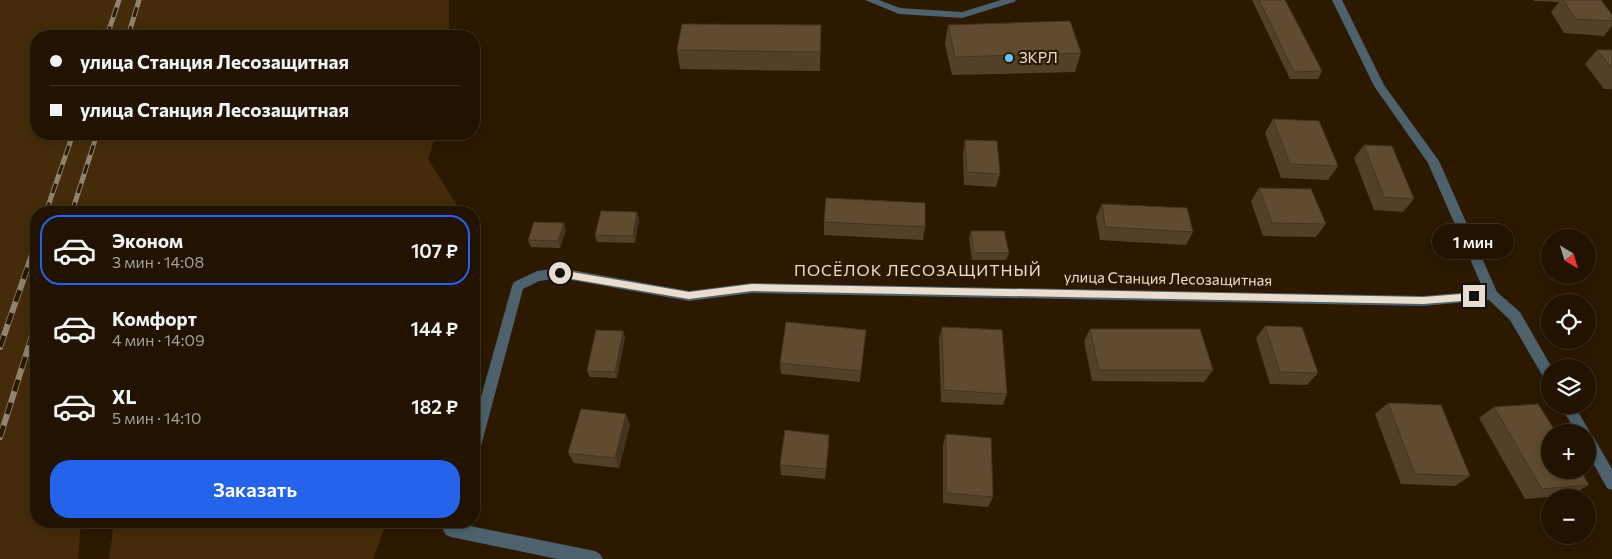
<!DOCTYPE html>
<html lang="ru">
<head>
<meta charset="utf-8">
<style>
	body { margin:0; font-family:Commissioner,sans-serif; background:#2d200f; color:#f1f3f6; height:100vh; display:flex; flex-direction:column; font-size:19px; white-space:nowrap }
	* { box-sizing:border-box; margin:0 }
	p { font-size:16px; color:#a29e99 }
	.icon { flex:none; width:28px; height:28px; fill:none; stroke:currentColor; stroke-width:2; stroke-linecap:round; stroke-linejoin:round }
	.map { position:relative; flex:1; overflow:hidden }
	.side { position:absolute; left:30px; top:206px; width:450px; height:322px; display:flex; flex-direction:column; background:#211300; border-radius:20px; box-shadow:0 2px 12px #0003,0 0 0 1px #3e3222 }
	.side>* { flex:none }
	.hud { position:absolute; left:30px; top:30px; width:450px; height:110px; border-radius:20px; box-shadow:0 2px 12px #0003,0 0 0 1px #3e3222; display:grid; align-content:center; height:110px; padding:0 20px; background:#211300 }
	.needle { width:32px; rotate:142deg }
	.buttons { position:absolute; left:1541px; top:229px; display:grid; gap:10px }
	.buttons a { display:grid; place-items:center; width:55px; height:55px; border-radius:50%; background:#211300; box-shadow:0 2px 12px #0003,0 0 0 1px #3e3222; font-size:25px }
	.end { position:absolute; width:22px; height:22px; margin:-11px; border:6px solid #eaddce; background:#111; box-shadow:0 0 0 2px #111 }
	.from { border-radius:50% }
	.bubble { position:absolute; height:35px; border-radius:18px; background:#211300; box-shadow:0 2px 12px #0003,0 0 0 1px #3e3222; font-size:16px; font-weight:600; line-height:35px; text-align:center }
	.hud b { display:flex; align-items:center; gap:18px; height:48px; font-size:19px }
	.hud b+b { border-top:1px solid #3e3222 }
	.hud i { width:12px; height:12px; background:#f1f3f6 }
	ul { padding:9px 0 0; list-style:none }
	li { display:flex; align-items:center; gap:15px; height:70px; margin:0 10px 8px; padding:0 10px; border:2px solid transparent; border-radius:20px }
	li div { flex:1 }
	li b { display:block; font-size:19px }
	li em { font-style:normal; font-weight:600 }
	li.active { border-color:#2563eb }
	li>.icon { width:45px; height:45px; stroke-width:1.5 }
	.primary-button { display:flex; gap:10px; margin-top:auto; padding:10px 20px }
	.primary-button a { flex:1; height:58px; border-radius:20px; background:#2563eb; color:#fff; font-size:20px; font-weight:600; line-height:58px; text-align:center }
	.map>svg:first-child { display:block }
	.green { fill:#442c0a }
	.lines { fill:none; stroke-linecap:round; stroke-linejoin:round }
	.service { fill:#4d626d; fill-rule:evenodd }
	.minor { fill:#4d626d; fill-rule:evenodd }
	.rail-far1-casing { stroke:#92836f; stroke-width:5 }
	.rail-casing { stroke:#92836f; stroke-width:6 }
	.rail-far1 { stroke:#2c1900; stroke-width:3; stroke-dasharray:10; stroke-linecap:butt }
	.rail { stroke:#2c1900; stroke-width:4.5; stroke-dasharray:12; stroke-linecap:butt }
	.wall { fill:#534029 }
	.shaded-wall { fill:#433422 }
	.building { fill:#604b30; stroke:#433422 }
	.route { fill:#eaddce }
	.poi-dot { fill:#69c3f1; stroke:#2c1900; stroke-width:2 }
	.labels { text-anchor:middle; stroke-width:4.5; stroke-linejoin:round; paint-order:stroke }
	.poi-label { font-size:15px; fill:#eaddce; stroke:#2c1900; text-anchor:start }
	.street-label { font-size:15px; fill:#eaddce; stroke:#2c1900 }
	.neighbourhood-label { font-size:16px; letter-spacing:1px; fill:#eaddce; stroke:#2c1900 }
</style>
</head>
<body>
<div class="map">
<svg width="1612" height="559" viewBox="0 0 1612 559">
	<rect width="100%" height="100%" fill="#2c1900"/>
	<path class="green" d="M0,0H449V36H36V134H436L428,159L461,212H36V522L81,523L78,559H0Z
		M114,523V522L386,523L373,559H109Z"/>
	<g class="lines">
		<path class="service" d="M865,0H879L900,8L962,12L1001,0H1016L1014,2L962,18L899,14Z"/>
		<path class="minor" d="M1332,0H1342L1384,85L1439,161L1497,292L1520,312L1552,368H1550V382L1545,380L1510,320L1489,300L1423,306L752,293L689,301L560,278L539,281L523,289L481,446L479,451L474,452V422L512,286L514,282L537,271L560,268L689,291L752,283L1423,296L1484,291L1428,163L1374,86Z
			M1560,405H1574L1590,432L1589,435L1593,436L1612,469V490L1607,488L1588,454V432H1576Z
			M445,522H460V524L595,551L600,554L603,559H557L451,537L446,535L443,530Z"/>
		<g class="rail-far1-casing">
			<path id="rail-far1" d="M107,36L119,0
				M128,36L139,0
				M46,212L73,134
				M72,212L97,134
				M34,247L36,242"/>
		</g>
		<g class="rail-casing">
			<path id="rail" d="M0,347L35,246
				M0,437L36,323"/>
		</g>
		<use href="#rail-far1" class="rail-far1"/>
		<use href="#rail" class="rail"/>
	</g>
	<path class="wall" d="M1252,0H1285L1322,71L1318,79H1290Z
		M1533,0H1601L1612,15V26L1604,36L1564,33L1551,12L1559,2L1534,1Z
		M821,25L820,71L680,69L677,50Z
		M948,25L1081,53L1075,72L952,75L945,44Z
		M1597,50H1612V89H1604L1585,64Z
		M1273,119L1338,166L1328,180L1281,178L1265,133Z
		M965,140L1000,174L996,187L964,185L963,153Z
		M1364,145L1414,199L1403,212L1374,210L1354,158Z
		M1259,188L1326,224L1316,237L1263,236L1251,201Z
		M1102,204L1193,232L1186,245L1100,240L1096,217Z
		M639,219L635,243L597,242L595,235Z
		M824,222L925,227L923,240L824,235Z
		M566,230L560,248L531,247L528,240Z
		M971,231L1009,253L1006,260H972L969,238Z
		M1265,326L1318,373L1307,385L1270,384L1256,338Z
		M942,327L1007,394L1003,405L941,402L939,339Z
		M1090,329L1213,370L1204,382L1092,381L1084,341Z
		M866,330L860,382L781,374L780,363Z
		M623,331L625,337L617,378L590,377L587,371Z
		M1388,403L1470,476L1455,486L1401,484L1375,414Z
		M1494,407L1589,485L1571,495L1525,499L1479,418Z
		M630,425L619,468L574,463L568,453Z
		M946,434L993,497L988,507L943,503V445Z
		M829,445L825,479L781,475L780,465Z"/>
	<path class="shaded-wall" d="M637,212L639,219L635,243L633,236Z
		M564,223L566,230L560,248L558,241Z
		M623,331L625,337L617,378L615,372Z
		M626,414L630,425L619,468L615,458Z"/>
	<path class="building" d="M1259,0H1285L1322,71L1294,72Z
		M1563,0H1601L1612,15V21L1576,19Z
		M1070,21L1081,53L955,57L948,25Z
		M682,24L821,25L820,52L677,50Z
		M1597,50H1612V68Z
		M1273,119L1319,121L1338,166L1290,164Z
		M965,140L997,141L1000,174L967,172Z
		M1364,145L1392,146L1414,199L1384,197Z
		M1259,188L1311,189L1326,224L1272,223Z
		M826,198L925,203V227L824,222Z
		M1102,204L1187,208L1193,232L1105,227Z
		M601,211L637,212L633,236L595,235Z
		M534,222L564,223L558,241L528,240Z
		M971,231H1004L1009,253H974Z
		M786,322L866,330L861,371L780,363Z
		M1265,326L1302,327L1318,373L1280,372Z
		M942,327L1002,330L1007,394L944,390Z
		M1090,329H1200L1213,370H1099Z
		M596,330L623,331L615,372L587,371Z
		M1388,403L1441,405L1470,476L1415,474Z
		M1538,404L1556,432H1550V470H1580L1589,485L1542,489L1494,407Z
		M581,409L626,414L615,458L568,453Z
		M785,430L829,435L826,469L780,465Z
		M946,434L991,438L993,497L946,493Z"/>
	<path class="route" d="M560,270L689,292L752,284L1423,297L1474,293L1479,296L1474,300L1423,304L752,291L689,299L560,277L556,273Z"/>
	<circle class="poi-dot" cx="1009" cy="58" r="5"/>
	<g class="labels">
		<g class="poi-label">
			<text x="1019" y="63">ЗКРЛ</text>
		</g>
		<g class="street-label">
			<text transform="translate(1168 279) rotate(1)" y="5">улица Станция Лесозащитная</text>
		</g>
		<g class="neighbourhood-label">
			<text x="918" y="276">ПОСЁЛОК ЛЕСОЗАЩИТНЫЙ</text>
		</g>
	</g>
</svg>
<div class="buttons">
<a><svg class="needle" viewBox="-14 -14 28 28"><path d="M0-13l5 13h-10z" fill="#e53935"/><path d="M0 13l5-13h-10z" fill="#a29e99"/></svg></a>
<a><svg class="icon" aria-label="locate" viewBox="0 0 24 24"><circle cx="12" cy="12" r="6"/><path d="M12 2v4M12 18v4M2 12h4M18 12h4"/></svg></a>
<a><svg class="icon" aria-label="layers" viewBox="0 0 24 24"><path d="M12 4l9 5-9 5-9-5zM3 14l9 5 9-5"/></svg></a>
<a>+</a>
<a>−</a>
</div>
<i class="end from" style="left:560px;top:273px"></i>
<i class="end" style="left:1474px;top:296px"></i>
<div class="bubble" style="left:1432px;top:224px;width:82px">1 мин</div>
<div class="hud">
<b><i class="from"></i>улица Станция Лесозащитная</b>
<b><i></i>улица Станция Лесозащитная</b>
</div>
<section class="side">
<ul>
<li class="active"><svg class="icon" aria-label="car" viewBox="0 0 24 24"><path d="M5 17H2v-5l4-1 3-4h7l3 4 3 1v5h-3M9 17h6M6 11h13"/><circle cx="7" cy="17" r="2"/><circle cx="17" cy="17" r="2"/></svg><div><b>Эконом</b><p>3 мин · 14:08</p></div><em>107 ₽</em></li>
<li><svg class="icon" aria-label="car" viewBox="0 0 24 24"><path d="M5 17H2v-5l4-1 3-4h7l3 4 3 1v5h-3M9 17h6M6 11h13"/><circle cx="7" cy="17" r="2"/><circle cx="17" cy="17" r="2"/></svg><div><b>Комфорт</b><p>4 мин · 14:09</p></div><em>144 ₽</em></li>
<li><svg class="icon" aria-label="car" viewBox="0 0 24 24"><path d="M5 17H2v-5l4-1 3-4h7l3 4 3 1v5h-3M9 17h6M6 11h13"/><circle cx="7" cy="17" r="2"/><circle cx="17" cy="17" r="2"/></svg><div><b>XL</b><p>5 мин · 14:10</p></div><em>182 ₽</em></li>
</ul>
<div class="primary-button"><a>Заказать</a></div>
</section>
</div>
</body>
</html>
